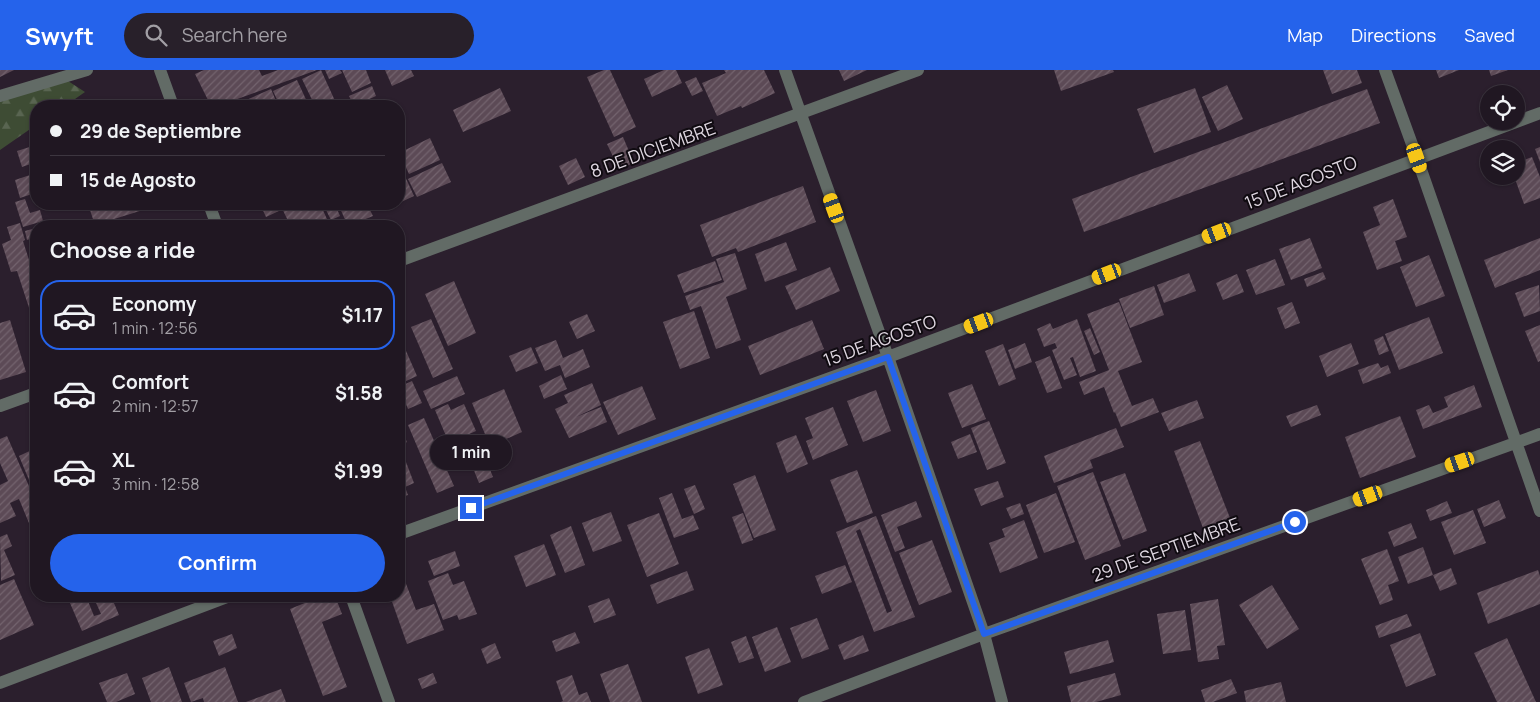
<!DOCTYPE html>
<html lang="en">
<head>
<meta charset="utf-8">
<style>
	body { margin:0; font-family:Manrope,sans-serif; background:#28202a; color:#f1f3f6; height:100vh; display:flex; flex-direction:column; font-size:19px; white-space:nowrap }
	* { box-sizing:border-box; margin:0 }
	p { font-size:16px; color:#a29fa5 }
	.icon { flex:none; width:28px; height:28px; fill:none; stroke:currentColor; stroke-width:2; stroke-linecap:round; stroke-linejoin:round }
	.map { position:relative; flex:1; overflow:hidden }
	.drawer { position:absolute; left:30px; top:150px; width:375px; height:382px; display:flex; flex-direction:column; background:#201722; border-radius:20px; box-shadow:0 1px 4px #0004,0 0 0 1px #3d3640 }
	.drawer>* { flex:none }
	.banner { position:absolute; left:30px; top:30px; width:375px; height:110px; border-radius:20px; box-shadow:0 1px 4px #0004,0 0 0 1px #3d3640; display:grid; align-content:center; height:110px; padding:0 20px; background:#201722 }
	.tools { position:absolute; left:1480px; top:15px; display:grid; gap:10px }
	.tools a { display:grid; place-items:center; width:45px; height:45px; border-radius:50%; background:#201722; box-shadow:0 1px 4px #0004,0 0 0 1px #3d3640; font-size:25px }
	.end { position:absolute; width:22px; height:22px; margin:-11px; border:6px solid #2563eb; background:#fff; box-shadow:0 0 0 2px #fff }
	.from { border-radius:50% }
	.bubble { position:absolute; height:35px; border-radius:18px; background:#201722; box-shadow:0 1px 4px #0004,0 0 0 1px #3d3640; font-size:16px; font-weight:700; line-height:35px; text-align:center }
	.car { position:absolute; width:15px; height:30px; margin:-15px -8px; border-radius:6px; box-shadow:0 0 4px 1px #0007; background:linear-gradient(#f5c518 24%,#345 0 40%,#f5c518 0 76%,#345 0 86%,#f5c518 0) }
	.banner b { display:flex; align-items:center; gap:18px; height:48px; font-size:19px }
	.banner b+b { border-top:1px solid #3d3640 }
	.banner i { width:12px; height:12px; background:#f1f3f6 }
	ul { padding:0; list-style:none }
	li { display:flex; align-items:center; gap:15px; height:70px; margin:0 10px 8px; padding:0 10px; border:2px solid transparent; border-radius:20px }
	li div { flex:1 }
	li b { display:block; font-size:19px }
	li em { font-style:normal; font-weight:700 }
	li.selected { border-color:#2563eb }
	li>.icon { width:45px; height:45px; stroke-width:1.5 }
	h2 { padding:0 20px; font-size:22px; line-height:60px }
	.primary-button { display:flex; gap:10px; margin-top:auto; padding:10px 20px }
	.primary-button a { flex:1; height:58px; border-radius:30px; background:#2563eb; color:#fff; font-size:20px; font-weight:700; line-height:58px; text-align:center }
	header { display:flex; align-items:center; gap:30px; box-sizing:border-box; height:70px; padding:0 25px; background:#2563eb; color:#fff }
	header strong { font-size:24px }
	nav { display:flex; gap:28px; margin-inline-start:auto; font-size:18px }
	.search { width:350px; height:45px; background:#28202a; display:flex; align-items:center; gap:12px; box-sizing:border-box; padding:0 18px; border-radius:28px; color:#a29fa5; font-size:19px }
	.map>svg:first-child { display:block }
	.forest { fill:url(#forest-firs) }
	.building { fill:url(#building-hatch); fill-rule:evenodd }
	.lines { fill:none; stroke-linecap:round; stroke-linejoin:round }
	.minor { stroke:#626b66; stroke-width:12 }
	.route { stroke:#2563eb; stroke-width:6 }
	.labels { text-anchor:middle; stroke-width:4; stroke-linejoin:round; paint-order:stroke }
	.street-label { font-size:18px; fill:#ded6e0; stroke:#100b11 }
</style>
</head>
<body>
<header>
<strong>Swyft</strong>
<div class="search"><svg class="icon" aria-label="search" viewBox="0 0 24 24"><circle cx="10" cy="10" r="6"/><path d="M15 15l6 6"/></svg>Search here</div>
<nav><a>Map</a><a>Directions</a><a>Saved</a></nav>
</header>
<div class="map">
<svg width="1540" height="632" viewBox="0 0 1540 632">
	<defs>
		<pattern id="forest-firs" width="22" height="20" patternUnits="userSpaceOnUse" patternTransform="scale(1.25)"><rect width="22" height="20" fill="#3e4c34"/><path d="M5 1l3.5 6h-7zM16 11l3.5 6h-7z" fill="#596551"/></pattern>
		<pattern id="building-hatch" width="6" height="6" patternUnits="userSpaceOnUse" patternTransform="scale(1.25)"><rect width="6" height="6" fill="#5c4a56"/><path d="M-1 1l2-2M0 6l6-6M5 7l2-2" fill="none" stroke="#73636e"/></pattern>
	</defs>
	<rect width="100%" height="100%" fill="#2b1f2d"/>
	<path class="forest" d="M68,11L85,22L65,36H36V55L0,80V28Z"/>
	<path class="building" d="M0,0H14L0,7Z
		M204,0H259L262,6L278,0H317L218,36H211L195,4Z
		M321,0L336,33L329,36H315L302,9Z
		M325,0H340L342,3L329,9Z
		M342,0H366L371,13L352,22Z
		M385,0H411L414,6L392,16Z
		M604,0H610L636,57L614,67L587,7Z
		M664,0H676L682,13L652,27L644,9Z
		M724,0H764L775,23L742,38L741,36L717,46L702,13L726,3Z
		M839,0H867L844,11Z
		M1054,0H1113L1114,2L1061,21Z
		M1323,0H1357L1362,13L1332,24Z
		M1436,0H1459L1439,8Z
		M1489,0H1508L1491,6Z
		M696,7L703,21L692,26L685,12Z
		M297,10L309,36H280L273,21Z
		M1227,15L1243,49L1218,61L1202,27Z
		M372,16L376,26L354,36L349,26Z
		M500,18L511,41L463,62L453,40Z
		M1195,18L1211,62L1154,83L1137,39Z
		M271,19L278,36H244L242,32Z
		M1367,19L1380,53L1084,162L1072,129Z
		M350,30L353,36H336Z
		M623,67L634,93L619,99L607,74Z
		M430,68L440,90L409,104L399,83Z
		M36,75V92L22,97L17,81Z
		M1540,77V92L1535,79Z
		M1532,87L1540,107V128L1524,134L1514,106H1516V93Z
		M576,88L585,107L568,115L559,96Z
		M442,93L451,112L417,127L408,109Z
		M404,104L414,126L399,133V106Z
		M30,105L35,123L20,128L15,110Z
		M803,116L816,152L738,182L736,178L712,187L700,155Z
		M25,129L30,143L40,140L43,151L23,157L15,132Z
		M1393,129L1407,167L1395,171L1402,191L1377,200L1363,162L1380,155L1373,137Z
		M88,134H162L95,155Z
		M260,134H279L281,140L266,147Z
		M280,134H325L326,136L322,138L330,156H293L291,152L289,153Z
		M327,134H335L340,146L331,150L325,138L328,137Z
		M338,134H367L373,146L348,156Z
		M20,153L25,170L23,171L29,190L36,188V246L32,247L17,201L11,202L2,174L11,170L7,157Z
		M36,158V167L27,170L25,161Z
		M1310,168L1322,198L1291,210L1279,179Z
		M1540,168V200L1495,218L1484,190Z
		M786,172L797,200L765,212L755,184Z
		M735,183L747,219L726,227L741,270L716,279L701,236L690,240L685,226L724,212L716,189Z
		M1429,185L1445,226L1416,237L1400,197Z
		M1275,189L1285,215L1256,225L1246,200Z
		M715,191L722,210L684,223L677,205Z
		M830,197L840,221L796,240L785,216Z
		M1323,202L1326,209L1307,217L1304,209Z
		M1189,203L1196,221L1164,233L1157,215Z
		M1237,204L1244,222L1223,230L1216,213Z
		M454,211L476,263L448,276L425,224Z
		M1539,215L1540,241L1524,247L1515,223Z
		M1154,216L1164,245L1130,258L1119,229Z
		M1119,232L1142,292L1118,301L1132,336L1153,328L1159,342L1121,357L1115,342L1114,343L1104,317L1084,325L1079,312L1109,300L1087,244Z
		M1292,232L1300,253L1285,259L1277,238Z
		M694,241L710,288L680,299L663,252Z
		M587,244L595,261L577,269L569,252Z
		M1429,247L1443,283L1399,300L1385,264Z
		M431,249L453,299L433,308L411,257Z
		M1077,249L1096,301L1080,307L1073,287L1070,288L1077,305L1064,310L1052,280L1057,278L1055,273L1044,277L1037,259L1050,253L1053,259Z
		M10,250L26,302L0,310V253Z
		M812,250L824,279L760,305L748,276Z
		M1540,255V291L1538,292L1525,261Z
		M1090,258L1100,282L1094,285L1084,261Z
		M1383,266L1389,281L1379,285L1374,270Z
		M400,267L417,306L404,312L399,300V268Z
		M556,270L563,288L583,279L590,297L565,308L560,295L545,301L535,278Z
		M1025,273L1032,292L1015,299L1008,280Z
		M1351,273L1359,294L1327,307L1319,286Z
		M1003,274L1016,309L999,316L985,281Z
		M531,277L538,293L516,302L509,286Z
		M1050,286L1062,318L1047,323L1035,292Z
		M1378,293L1381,298L1388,295L1391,303L1363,314L1358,300Z
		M561,305L567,319L544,329L539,316Z
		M457,306L465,324L431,339L423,321Z
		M412,311L422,333L408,339L399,317Z
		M592,313L601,335L576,347L601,337L607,352L569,368L555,339L568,333L564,325Z
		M972,314L986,349L962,358L948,323Z
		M1474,315L1482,337L1423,359L1416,340L1429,335L1433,343L1448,337L1444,327Z
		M642,316L656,349L618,365L603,332Z
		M504,319L522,362L490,376L472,333Z
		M876,320L891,361L863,372L847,331Z
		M1197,330L1204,348L1169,361L1161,343Z
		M448,334L451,340L464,334L476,361L449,373L435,340Z
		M1317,335L1321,345L1291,357L1286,346Z
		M833,337L848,375L813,390L806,371L813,368L805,348Z
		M1400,346L1416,387L1360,408L1345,367Z
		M424,348L454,416L437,423L408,355Z
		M989,351L1006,393L987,400L971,358Z
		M399,354L407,372L399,376Z
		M1116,358L1124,377L1090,390L1093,398L1054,413L1044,386Z
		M970,364L977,382L958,389L951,372Z
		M796,365L808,394L787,403L776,373Z
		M7,366L32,423L34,422L19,386L36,378V470L19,429L10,433L16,446L0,453V415L8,411L0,393V369Z
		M1200,371L1230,448L1203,458L1174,381Z
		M406,392L414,413L405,417L408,425L401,427L403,432L399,434V395Z
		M487,392L493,407L479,413L473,398Z
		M857,400L873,443L847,453L830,410Z
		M1093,402L1121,476L1085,490L1057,416Z
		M1125,403L1147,461L1123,470L1100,412Z
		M755,405L776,460L754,468L733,414Z
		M998,411L1004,427L981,436L974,419Z
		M695,415L705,439L694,444L684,419Z
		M672,423L682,449L693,445L699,459L674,468L659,428Z
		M1056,423L1075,472L1044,483L1026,435Z
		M1499,430L1506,448L1484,457L1477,439Z
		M916,431L922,447L897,457L905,478L895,482L881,445Z
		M1447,431L1452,443L1430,451L1426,440Z
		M1020,433L1024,444L1011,449L1006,438Z
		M1473,440L1486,473L1454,485L1441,452Z
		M611,442L622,471L593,482L582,453Z
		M659,443L679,494L647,507L627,455Z
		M743,443L753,470L742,474L732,447Z
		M876,446L915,547L874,562L836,462ZM860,459L892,541L887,543L856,461Z
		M1024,450L1038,488L1000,503L989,473L1005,467L1002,459Z
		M1411,453L1417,468L1394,477L1388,462Z
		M571,456L585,495L565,503L550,465Z
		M7,464L12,476L4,480L15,505L1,511L0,467Z
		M932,470L952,522L919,535L899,483Z
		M544,474L556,505L526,517L514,486Z
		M1423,477L1433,505L1408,514L1398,487Z
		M1387,479L1399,511L1388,515L1393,530L1380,535L1361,489Z
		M455,481L460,496L434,506L428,491Z
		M845,495L852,512L822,524L815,506Z
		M400,498L416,540L434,534L444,560L407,574L390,526H399V499Z
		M1451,498L1457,514L1440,521L1433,505Z
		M1538,500L1540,506V534L1488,554L1477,523Z
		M687,501L694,520L657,534L650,515Z
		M448,503L453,515L464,511L477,544L459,550L457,545L443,550L428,511Z
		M14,509L34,555L0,570V515Z
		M1272,515L1299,559L1267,579L1239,535Z
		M67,526H86L94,546L101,544L93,526H111L119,545L82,561Z
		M322,526H335L342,544L322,552L347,617L323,626L290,539Z
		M609,528L616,545L594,553L588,536Z
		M1218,529L1225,575L1217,576L1219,589L1198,592L1190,534Z
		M1185,540L1191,580L1163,584L1157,544Z
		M1407,544L1412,556L1379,568L1375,556Z
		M817,548L829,579L802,589L790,558Z
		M777,557L791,592L765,602L752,567Z
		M575,562L580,573L556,582L552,571Z
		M1420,563L1436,605L1406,617L1390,575Z
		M232,564L237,578L219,586L213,571Z
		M863,565L869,581L844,590L838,575Z
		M746,566L754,588L739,593L731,572Z
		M1507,568L1536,632H1497L1474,583Z
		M1108,570L1114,592L1070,604L1064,582Z
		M495,573L501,588L487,594L481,579Z
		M709,578L723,615L698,624L685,587Z
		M628,594L642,632H610L600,604Z
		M169,597L182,632H151L142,608Z
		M225,597L238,632H204L203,628L191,632L184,613Z
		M127,603L135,624L116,632H107L99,613Z
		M433,603L437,613L422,619L418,609Z
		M1115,603L1121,625L1096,632H1071L1067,616Z
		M572,605L579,625L587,622L591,632H561L563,631L556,611Z
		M1231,609L1237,623L1213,632H1205L1201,620Z
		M1281,612L1286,632H1246L1244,621Z
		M281,619L286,632H246Z"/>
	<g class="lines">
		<path class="minor" d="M160,0L173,36
			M785,0L888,287L984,564L1002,632
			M1385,0L1417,88L1540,441
			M0,26L87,0
			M209,134L217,156
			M399,191L918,0
			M0,336L36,323
			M399,464L888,287L1540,43
			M351,526L389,632
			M0,613L230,526
			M804,632L984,564L1540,364"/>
	</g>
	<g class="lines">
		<path class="route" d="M471,438L888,287L984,564L1295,452"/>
	</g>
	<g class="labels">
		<g class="street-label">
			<text transform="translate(653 80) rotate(-20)" y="6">8 DE DICIEMBRE</text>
			<text transform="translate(1301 113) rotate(-21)" y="6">15 DE AGOSTO</text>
			<text transform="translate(880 271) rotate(-20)" y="6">15 DE AGOSTO</text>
			<text transform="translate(1166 480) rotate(-20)" y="6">29 DE SEPTIEMBRE</text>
		</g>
	</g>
</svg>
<div class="tools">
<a><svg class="icon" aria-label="locate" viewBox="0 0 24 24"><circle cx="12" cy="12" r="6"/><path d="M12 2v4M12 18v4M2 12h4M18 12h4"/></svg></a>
<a><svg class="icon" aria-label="layers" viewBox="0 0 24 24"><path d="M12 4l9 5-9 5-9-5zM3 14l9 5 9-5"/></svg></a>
</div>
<i class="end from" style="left:1295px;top:452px"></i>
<i class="end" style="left:471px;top:438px"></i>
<div class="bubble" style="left:430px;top:365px;width:82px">1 min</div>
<i class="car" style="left:1417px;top:88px;rotate:161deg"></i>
<i class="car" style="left:834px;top:138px;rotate:340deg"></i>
<i class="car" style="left:1217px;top:163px;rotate:249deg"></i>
<i class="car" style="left:1107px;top:204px;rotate:249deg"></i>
<i class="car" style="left:979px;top:253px;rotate:249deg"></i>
<i class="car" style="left:1460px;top:392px;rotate:251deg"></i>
<i class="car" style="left:1368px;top:426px;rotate:250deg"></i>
<div class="banner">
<b><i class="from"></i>29 de Septiembre</b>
<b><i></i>15 de Agosto</b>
</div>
<section class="drawer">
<h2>Choose a ride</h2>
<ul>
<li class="selected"><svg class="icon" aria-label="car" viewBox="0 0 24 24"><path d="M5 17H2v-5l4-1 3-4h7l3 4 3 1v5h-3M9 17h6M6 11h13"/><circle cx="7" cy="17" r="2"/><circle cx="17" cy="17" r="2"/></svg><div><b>Economy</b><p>1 min · 12:56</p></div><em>$1.17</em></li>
<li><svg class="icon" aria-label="car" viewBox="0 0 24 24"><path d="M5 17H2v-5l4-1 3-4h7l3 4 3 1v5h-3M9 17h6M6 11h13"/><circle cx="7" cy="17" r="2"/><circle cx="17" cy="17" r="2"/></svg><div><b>Comfort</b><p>2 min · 12:57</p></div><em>$1.58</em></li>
<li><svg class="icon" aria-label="car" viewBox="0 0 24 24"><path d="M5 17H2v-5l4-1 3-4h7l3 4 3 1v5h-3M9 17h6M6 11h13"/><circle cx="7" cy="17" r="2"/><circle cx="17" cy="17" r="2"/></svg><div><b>XL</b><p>3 min · 12:58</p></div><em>$1.99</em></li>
</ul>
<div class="primary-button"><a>Confirm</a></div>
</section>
</div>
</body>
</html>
